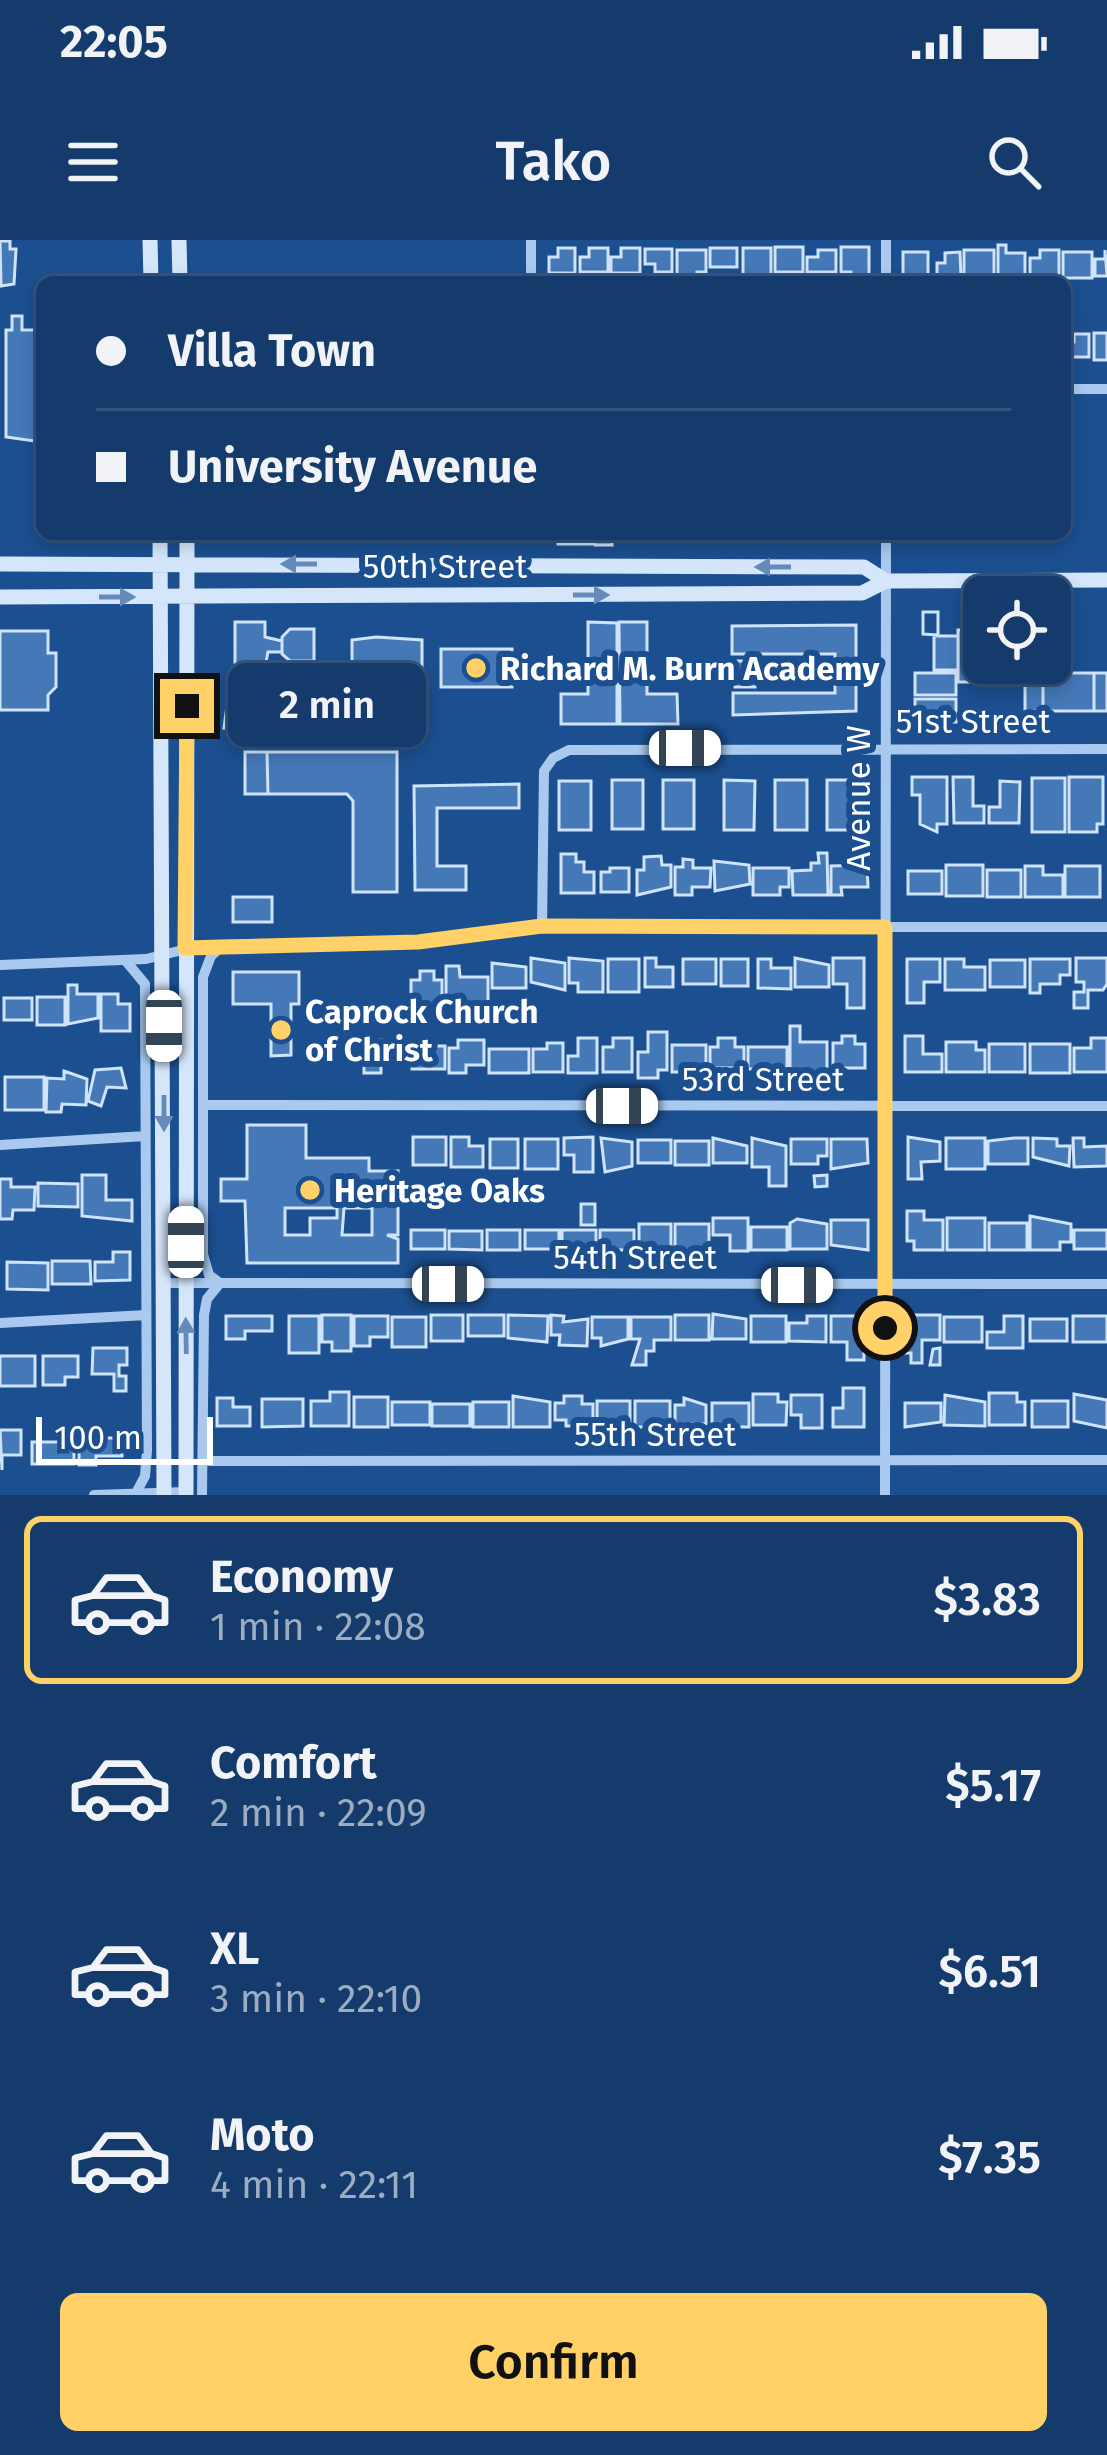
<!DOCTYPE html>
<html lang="en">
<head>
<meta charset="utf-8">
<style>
	body { margin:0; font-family:"Fira Sans",sans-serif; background:#214673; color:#f1f3f6; height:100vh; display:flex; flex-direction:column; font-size:45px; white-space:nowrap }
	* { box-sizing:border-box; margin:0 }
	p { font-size:39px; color:#9dadc1 }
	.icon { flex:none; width:66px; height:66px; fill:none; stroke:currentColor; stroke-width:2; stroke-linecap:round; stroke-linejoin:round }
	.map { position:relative; height:1255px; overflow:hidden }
	.sheet { display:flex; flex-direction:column; background:#143b6b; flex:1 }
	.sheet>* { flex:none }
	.banner { position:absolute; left:36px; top:36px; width:1035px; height:264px; border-radius:18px; box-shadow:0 6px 18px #0003,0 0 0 3px #33557e; display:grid; align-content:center; height:264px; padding:0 60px; background:#143b6b }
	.tools { position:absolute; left:963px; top:336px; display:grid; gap:24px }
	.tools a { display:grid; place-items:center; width:108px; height:108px; border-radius:18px; background:#143b6b; box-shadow:0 6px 18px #0003,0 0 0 3px #33557e; font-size:60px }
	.scale { position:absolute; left:36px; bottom:30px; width:177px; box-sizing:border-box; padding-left:12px; border:6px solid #fff; border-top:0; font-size:33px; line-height:42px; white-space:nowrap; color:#fff; -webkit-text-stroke:9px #1b4f8f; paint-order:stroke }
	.end { position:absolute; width:54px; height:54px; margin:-27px; border:15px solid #ffd166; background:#111; box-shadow:0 0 0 6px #111 }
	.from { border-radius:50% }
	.bubble { position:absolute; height:84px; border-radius:18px; background:#143b6b; box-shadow:0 6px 18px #0003,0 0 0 3px #33557e; font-size:39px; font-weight:600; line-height:84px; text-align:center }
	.car { position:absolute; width:36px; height:72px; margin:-36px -18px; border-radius:15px; box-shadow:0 0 9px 3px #0007; background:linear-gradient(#fff 24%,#345 0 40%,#fff 0 76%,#345 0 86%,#fff 0) }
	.banner b { display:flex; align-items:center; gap:42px; height:114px; font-size:45px }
	.banner b+b { border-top:3px solid #33557e }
	.banner i { width:30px; height:30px; background:#f1f3f6 }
	ul { padding:21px 0 0; list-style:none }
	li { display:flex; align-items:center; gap:36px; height:168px; margin:0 24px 18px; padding:0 36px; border:6px solid transparent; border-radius:18px }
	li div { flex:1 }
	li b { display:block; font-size:45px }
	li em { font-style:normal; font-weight:600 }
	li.current { border-color:#ffd166 }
	li>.icon { width:108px; height:108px; stroke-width:1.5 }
	.action { display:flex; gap:24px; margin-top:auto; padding:24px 60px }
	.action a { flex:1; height:138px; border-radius:18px; background:#ffd166; color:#111; font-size:48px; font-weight:600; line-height:138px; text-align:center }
	.status { display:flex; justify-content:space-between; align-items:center; height:84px; padding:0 60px; background:#143b6b; direction:ltr }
	.status svg { height:33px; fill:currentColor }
	header { display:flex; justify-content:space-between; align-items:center; height:156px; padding:0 60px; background:#143b6b; font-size:54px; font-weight:600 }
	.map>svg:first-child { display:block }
	.building { fill:#4478b7; stroke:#cfe3fa; stroke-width:3; fill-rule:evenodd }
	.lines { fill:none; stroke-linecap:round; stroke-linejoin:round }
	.street { stroke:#a9c9ee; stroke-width:10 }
	.secondary { stroke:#d6e6fa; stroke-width:15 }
	.oneway { fill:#668bba }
	.route { stroke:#ffd166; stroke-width:15 }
	.poi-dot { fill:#ffd166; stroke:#1b4f8f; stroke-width:4.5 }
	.labels { text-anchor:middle; stroke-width:12; stroke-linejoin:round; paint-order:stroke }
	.street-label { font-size:33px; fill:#fff; stroke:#1b4f8f }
	.poi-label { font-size:33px; font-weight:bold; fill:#fff; stroke:#1b4f8f; text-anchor:start }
</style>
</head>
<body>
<div class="status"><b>22:05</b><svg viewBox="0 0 49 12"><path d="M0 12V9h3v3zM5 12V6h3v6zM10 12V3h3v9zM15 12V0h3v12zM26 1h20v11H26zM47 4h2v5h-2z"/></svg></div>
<header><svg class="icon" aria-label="menu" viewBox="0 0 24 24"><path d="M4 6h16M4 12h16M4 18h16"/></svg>Tako<svg class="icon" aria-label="search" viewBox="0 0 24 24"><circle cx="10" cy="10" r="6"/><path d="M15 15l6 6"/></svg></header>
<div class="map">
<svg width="1107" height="1255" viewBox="0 0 1107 1255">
	<rect width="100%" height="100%" fill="#1b4f8f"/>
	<path class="building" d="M0,1H10V9H16L14,44L1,46Z
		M998,5H1006V13H1025V37H998Z
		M775,7H803V32H775Z
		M841,7H869V40H851V32H841Z
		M558,8H575V33H549V17H558Z
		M589,8H608V32H580V17H589Z
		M621,8H640V33H611V17H621Z
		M710,8H737V27H710Z
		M743,8H771V36H743Z
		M645,9H672V32H655V24H645Z
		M677,10H706V32H697V42H677Z
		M818,10H836V32H807V17H818Z
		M964,10H994V36H964Z
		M1040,10H1059V36H1030V18H1040Z
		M1105,10L1107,36H1095V19H1105Z
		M903,12H928V38H903Z
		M960,12L961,37H937V23H945V13Z
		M1063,12H1092V38H1063Z
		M12,76H22V90H42V202L6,197V90H12Z
		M1094,93H1107V120H1094Z
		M1074,94H1089V117H1065V102H1074Z
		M558,294H612V305H595L594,297L592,304H558Z
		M652,294H672V301H652Z
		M923,372H938V395L923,394Z
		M923,372H938V395L923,394Z
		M235,382H265V397L282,401V412H268L265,427H235Z
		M588,382L617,383V484H561V454H588Z
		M619,382H647V454H677L678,484H620Z
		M856,385V471L733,475V453H835V414H732V386Z
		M290,389H314V421H290L282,414V397Z
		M958,390H981V442H958Z
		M0,391H48V413H56V447L48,455V470H0Z
		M934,396H958V430H934Z
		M376,397L422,400V456H352V400Z
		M441,409H512V447H441Z
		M735,421H755V447H735Z
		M1000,423H1025V442H1000Z
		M915,433H956V455H915Z
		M1025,433H1043V471H1025Z
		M1043,433H1094V471H1043Z
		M1094,433H1107V471H1094Z
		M229,450L328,456L330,488H224Z
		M915,459H956V482H915Z
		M245,512H267L268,554H245Z
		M267,512H397V652H353V561L347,554H268Z
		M912,537H947V584H937V592L920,584V555H912Z
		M953,537H973V566H984V583H954Z
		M1069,537H1103V584H1097V592H1069Z
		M1032,538H1065V592H1032Z
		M612,540H643V589H612Z
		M663,540H694V589H663Z
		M724,540L755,541L754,590H724Z
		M775,540H807V590H775Z
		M827,540H858V590H827Z
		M559,541H591V590H559Z
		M1000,541L1020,542L1019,583H989V567H1000Z
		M519,544V568H437V626H466V650H415L414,546Z
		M818,613H827L828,655H793L792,631L811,630V623H819Z
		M561,614H576V622H584V632H594V653H561Z
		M661,616L662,625H671V647L637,655V630H644V617Z
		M683,619L693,620V628H711L710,647H692V655H675V627H683Z
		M714,621L749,625L750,644L715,651Z
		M867,625L868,647H841L842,655H831V626Z
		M946,625H983V656H946Z
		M1025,626H1043V635H1063V657H1025Z
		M1065,626H1100V657H1065Z
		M610,628H629V652H601V632H610Z
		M753,628H789V647H780V655H753Z
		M987,630H1021V657H987Z
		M908,631H942V654H908Z
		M233,657H272V682H233Z
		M531,718L565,723V750L531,742Z
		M569,718L603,721V752H578V743H569Z
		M645,718H656V727H673V747H645Z
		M795,718L829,725V747H795Z
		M833,718H864V768H847V744H833Z
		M1076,718H1107V744L1103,750H1088V768H1074V752H1084V742H1076Z
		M608,719H639V752H608Z
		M683,719H716V744H683Z
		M721,719H748V746H721Z
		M758,719H771V728H791V749L758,748Z
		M907,719H940V742H924V763H907Z
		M945,719H964V727H985V750H945Z
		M1030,719H1070V735H1060V744H1040V753H1030Z
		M990,720H1025V747H990Z
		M492,723L526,727V748H492Z
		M446,726H459L460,737H488V766H446Z
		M420,731H434V740H442V769H411V740H420Z
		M233,732H299V764H291V815L271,816V764H233Z
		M68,745H77V754H98V778L68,784Z
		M101,754H118V764H130V791H101Z
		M37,757H65V785H37Z
		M4,758H32V780H4Z
		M790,786H800V802H827V832H790Z
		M648,792H667V830H658V838H638V812H648Z
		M842,796H855V804H865V828H833V803H842Z
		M905,796H923V814H942V832H905Z
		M578,798H597V833H568V816H578Z
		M613,798H632V832H603V807H613Z
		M718,798H735V807H744V828H710V807H718Z
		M1091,798H1107V832H1074V808H1091Z
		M364,800H395V818H381V833H364Z
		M458,800H484V825H466V833H449V808H458Z
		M946,802H976V810H985V832H946Z
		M547,803H563V832H533V809H547Z
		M989,804H1025V832H989Z
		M1030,804H1070V833H1030Z
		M672,805H706V832H672Z
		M412,806H445V829H412Z
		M748,807H787V829H748Z
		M489,809H529V833H489Z
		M121,828L126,848L107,847L101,866L88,861L95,830Z
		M64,831L87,839L86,865L62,864L61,872H46L47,838L64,839Z
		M5,837H44V870H5Z
		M247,885H306V918H369V931H398V995H387L398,999V1023H247L245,961H221V939H247ZM285,968H337V978H310V995H285ZM344,968H372V995H342Z
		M413,897H446V925H413Z
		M451,897H469V906H483V927H451Z
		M593,897V932H574V915H564V898Z
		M908,897L940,902V921L921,922L922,939H908Z
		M601,898L632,902V926L605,932Z
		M713,898L747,906V923H713Z
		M752,898L786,906V946H769V927H752Z
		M946,898H985V929H946Z
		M1014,898H1028V924H988V901Z
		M1033,898L1057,899V906H1070L1069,926L1033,917Z
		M1073,898H1084V907L1107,906V926L1074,927Z
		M490,899H518V928H490Z
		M525,899H558V929H525Z
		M791,899H827V916H818V924H791Z
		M831,899H867L868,923L831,929Z
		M638,900H671V923H638Z
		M675,901H709V925H675Z
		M82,935H106V960H132V981L82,976Z
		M827,935V946L815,947L814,936Z
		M0,939H11V947H35L34,970H13L12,979H0Z
		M38,943L78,944V967L38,966Z
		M581,964H595V985H581Z
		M907,971H924V980H943V1010H914V1001H907Z
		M1030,976L1071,984V1002H1060V1010H1030Z
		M713,978H748V1011H730V995H713Z
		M947,978H985V1010H947Z
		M797,979L827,984V1009H790V983Z
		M831,980H868V1010L831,1005Z
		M989,983H1027V1010H989Z
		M639,984H671V1009H639Z
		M675,984H709V1010H675Z
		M751,987H787V1010H751Z
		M411,990H445V1009H411Z
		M487,990H520V1010H487Z
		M525,990H559V1009H525Z
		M562,990H596V1009H562Z
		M600,990H634V1010H600Z
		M1074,990H1107V1009H1074Z
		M449,991H482V1010L449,1009Z
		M113,1012H130V1040L95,1041V1022H113Z
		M52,1021H90L91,1044H52Z
		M7,1022L48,1023V1050L7,1049Z
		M713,1074L746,1079V1099H712Z
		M322,1075H351V1111H332V1102H322Z
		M431,1075H463V1101H431Z
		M468,1075H504V1096H468Z
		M508,1075L548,1076L547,1102L508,1098Z
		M551,1075L564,1076L563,1082L588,1079L587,1106L559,1105L560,1095H551Z
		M675,1075H709V1100H675Z
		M903,1075H940V1100H922V1123H911V1113H903Z
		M226,1076H272V1091H245V1099H226Z
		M289,1076H319V1113H289Z
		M354,1076H388V1097H370V1106H354Z
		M751,1076H786V1102H751Z
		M807,1076H826V1102L789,1101V1083H807Z
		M831,1076H864V1120H847V1102H831Z
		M1004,1076H1023V1108H987V1092H1004Z
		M1073,1076H1107V1102H1073Z
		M392,1077H426V1107H392Z
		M592,1077H628V1099L601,1106V1098H592Z
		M631,1077H671V1100H654V1111H646V1125H632L640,1099H631Z
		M944,1077H982V1102H944Z
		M1030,1079H1067V1101H1030Z
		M93,1108H127V1125H119V1136H126V1151H114V1134H92Z
		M940,1108V1125H930L933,1109Z
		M0,1116H35V1146H0Z
		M43,1116H78V1137H65V1145H43Z
		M843,1148H864V1187H833V1168H843Z
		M330,1152H349V1186H311V1161H330Z
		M989,1153H1017V1162H1025V1185H989Z
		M753,1154H778V1162H787L786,1185H753Z
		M1074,1154L1107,1160V1188L1074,1181Z
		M791,1155H822V1188H801V1175H791Z
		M945,1155L985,1162V1186L944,1185Z
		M513,1156L550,1162V1187H513Z
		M564,1156H582V1164H593V1186H566V1180H555V1163H564Z
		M354,1157H388V1187H354Z
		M217,1158H233V1167H250V1186H217Z
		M684,1158L706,1165V1184H675V1165H684Z
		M262,1159H303V1186L262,1187Z
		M597,1161H630V1187L597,1186Z
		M635,1161H670V1187H635Z
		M1032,1161H1068V1187H1032Z
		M392,1162H430V1185H392Z
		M473,1162H509V1187H473Z
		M712,1163H749V1187H712Z
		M905,1163H941V1182L905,1187Z
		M432,1164H470V1186H432Z
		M0,1190H21V1215H2V1230Z
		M60,1194H74V1224H32V1202H60Z
		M79,1198H122V1216H96V1225H79Z"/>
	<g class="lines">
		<path class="street" d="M531,0V42
			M886,0V42
			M1065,149H1107
			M542,687L544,531L553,518L569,510L1107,509
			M125,720L145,744L147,1210L145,1236L135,1255
			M0,725L146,719L203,705L418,702L542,687H1107
			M204,865L1107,866
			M0,905L145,896
			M164,1043L1107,1044
			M0,1083L146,1075
			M202,1221L1107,1220
			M94,1255L186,1252
			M202,1255L204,1075L207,1059L220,1043L209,1035L203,1014V737L211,716L223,705
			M885,1255L886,294"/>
		<path class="secondary" d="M150,0L151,42
			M179,0L180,42
			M160,294L164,1255
			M0,324L864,327L886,341
			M0,357L862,353L886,341L1107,340
			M186,1255L187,294"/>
	</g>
	<defs><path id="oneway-solid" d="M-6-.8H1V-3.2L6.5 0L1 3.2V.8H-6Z" transform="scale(3)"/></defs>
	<g class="oneway">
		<use href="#oneway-solid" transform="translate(299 324) rotate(-180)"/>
		<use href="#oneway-solid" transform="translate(773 327) rotate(180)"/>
		<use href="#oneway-solid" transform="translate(591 355)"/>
		<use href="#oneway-solid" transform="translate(117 357)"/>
		<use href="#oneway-solid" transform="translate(164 873) rotate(90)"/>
		<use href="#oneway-solid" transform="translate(186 1096) rotate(-91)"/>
	</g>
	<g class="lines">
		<path class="route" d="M187,466L185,708L418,702L542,686L885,687V1088"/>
	</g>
	<g class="poi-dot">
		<circle cx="476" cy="428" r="12"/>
		<circle cx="281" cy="790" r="12"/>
		<circle cx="310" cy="950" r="12"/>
	</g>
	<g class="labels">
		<g class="street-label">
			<text x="445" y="338">50th Street</text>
			<text x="973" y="493">51st Street</text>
			<text transform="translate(858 558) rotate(-90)" y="12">Avenue W</text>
			<text x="763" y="851">53rd Street</text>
			<text x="635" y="1029">54th Street</text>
			<text x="655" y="1206">55th Street</text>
		</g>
		<g class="poi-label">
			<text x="500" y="440">Richard M. Burn Academy</text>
			<text x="305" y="783">Caprock Church<tspan x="305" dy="38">of Christ</tspan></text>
			<text x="334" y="962">Heritage Oaks</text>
		</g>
	</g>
</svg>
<div class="tools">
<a><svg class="icon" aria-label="locate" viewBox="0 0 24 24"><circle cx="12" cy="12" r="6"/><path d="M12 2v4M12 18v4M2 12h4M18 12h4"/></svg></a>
</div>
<div class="scale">100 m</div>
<i class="end from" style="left:885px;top:1088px"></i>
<i class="end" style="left:187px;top:466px"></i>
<div class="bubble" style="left:228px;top:423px;width:198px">2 min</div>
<i class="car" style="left:685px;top:508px;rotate:90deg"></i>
<i class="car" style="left:164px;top:786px;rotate:180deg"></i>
<i class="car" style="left:622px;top:866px;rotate:90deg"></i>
<i class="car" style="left:186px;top:1002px;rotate:0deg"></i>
<i class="car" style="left:448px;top:1044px;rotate:90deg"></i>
<i class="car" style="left:797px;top:1045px;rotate:90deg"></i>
<div class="banner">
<b><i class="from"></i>Villa Town</b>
<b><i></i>University Avenue</b>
</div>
</div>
<section class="sheet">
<ul>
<li class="current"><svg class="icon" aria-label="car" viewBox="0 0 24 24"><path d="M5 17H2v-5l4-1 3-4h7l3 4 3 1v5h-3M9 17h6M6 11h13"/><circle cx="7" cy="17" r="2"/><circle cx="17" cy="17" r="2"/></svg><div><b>Economy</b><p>1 min · 22:08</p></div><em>$3.83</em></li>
<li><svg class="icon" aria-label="car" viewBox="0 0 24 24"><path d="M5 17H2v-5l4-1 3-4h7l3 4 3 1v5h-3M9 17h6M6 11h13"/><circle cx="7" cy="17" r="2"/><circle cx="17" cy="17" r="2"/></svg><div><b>Comfort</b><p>2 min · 22:09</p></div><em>$5.17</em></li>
<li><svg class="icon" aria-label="car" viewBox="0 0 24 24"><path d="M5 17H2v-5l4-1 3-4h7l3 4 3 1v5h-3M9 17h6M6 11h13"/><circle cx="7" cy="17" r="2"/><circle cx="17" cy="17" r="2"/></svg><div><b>XL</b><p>3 min · 22:10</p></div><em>$6.51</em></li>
<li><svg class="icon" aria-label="car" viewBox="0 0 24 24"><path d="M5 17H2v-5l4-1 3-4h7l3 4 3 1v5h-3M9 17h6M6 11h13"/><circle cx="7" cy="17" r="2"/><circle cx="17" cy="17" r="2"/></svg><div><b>Moto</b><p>4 min · 22:11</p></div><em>$7.35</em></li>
</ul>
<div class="action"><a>Confirm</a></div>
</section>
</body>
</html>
